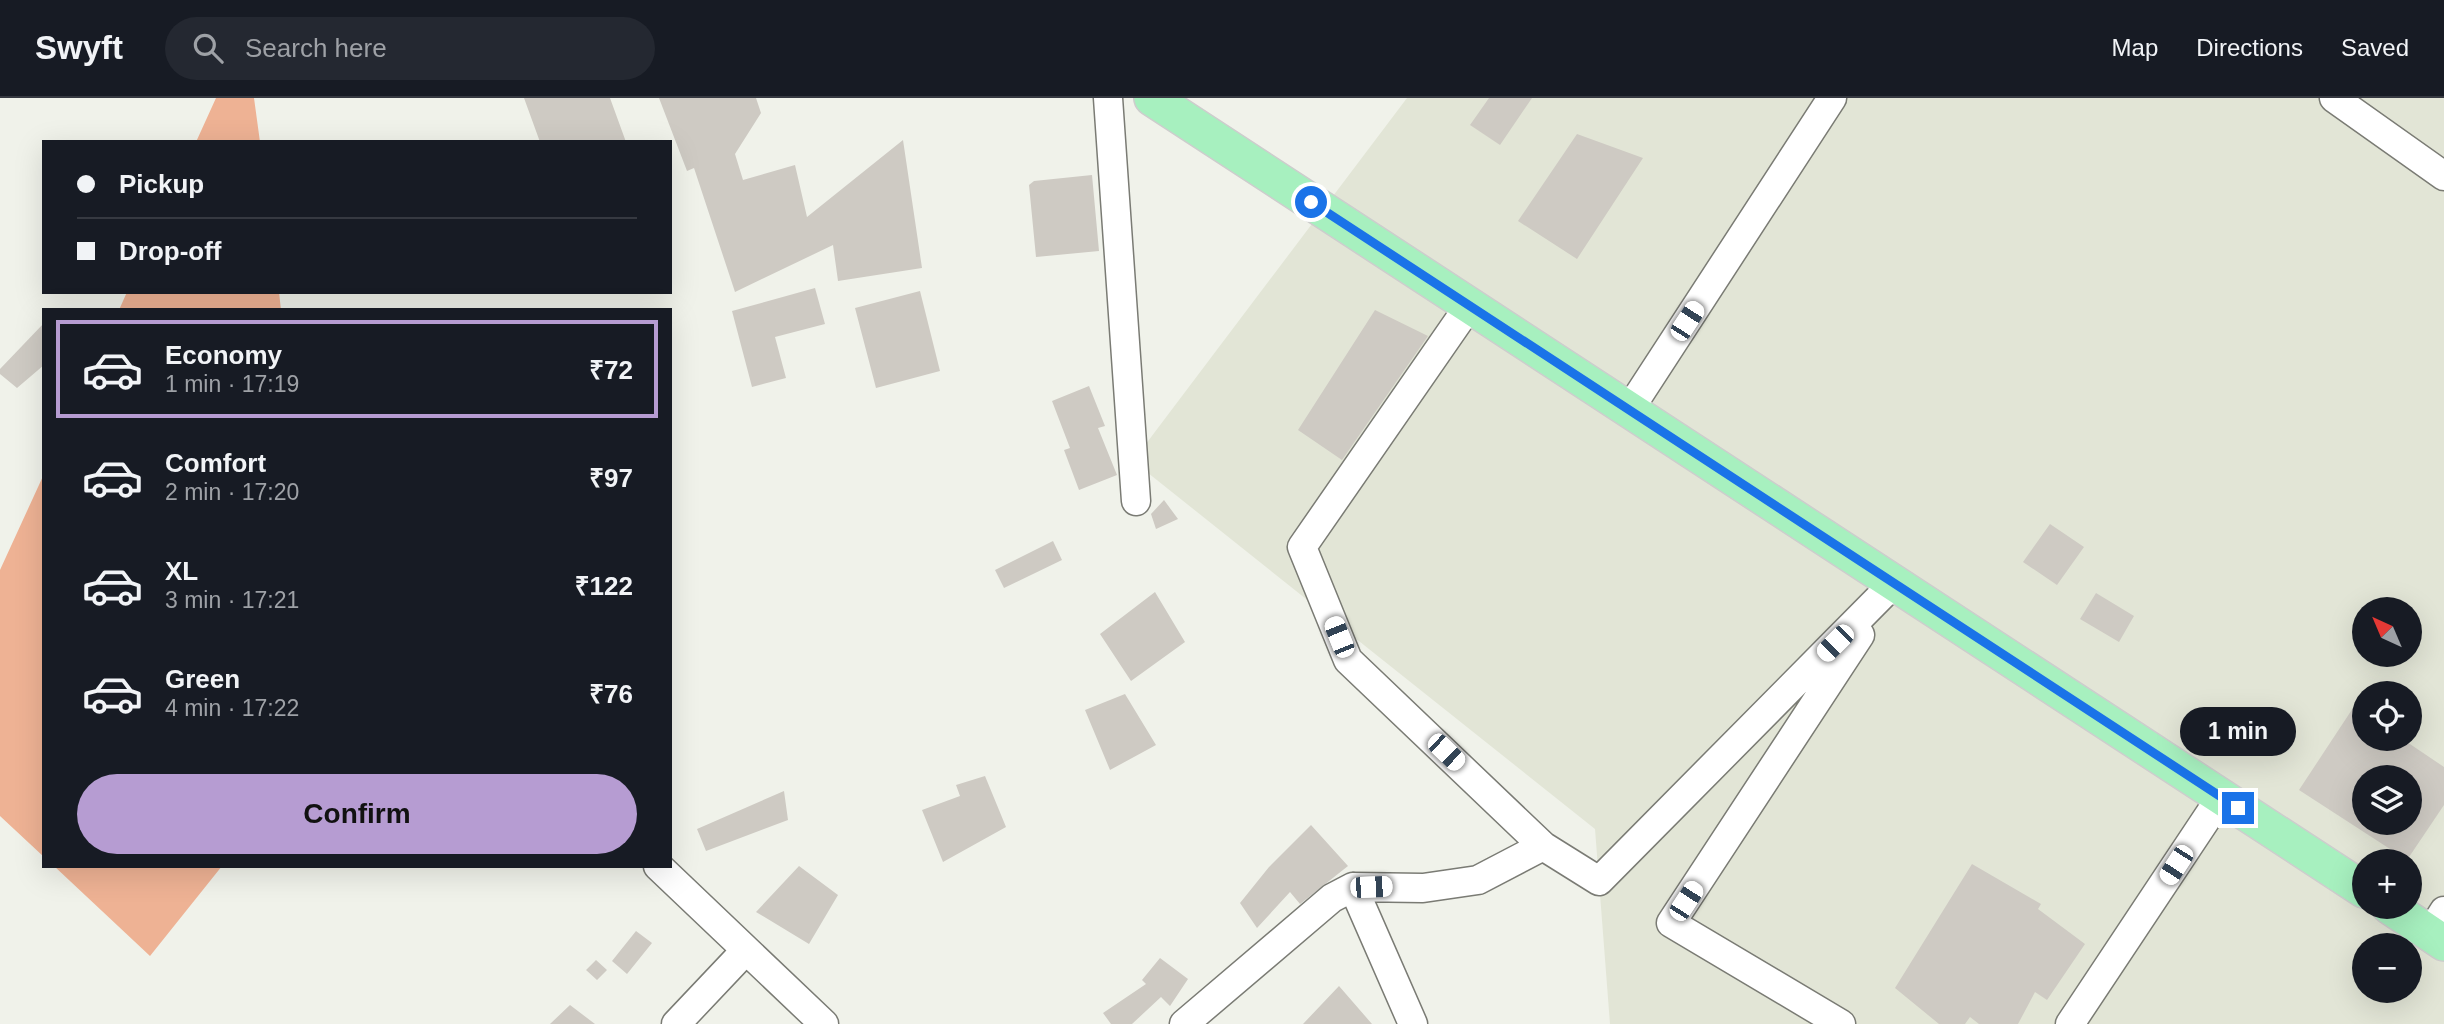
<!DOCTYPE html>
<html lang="en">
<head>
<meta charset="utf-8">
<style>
	body { margin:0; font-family:Helvetica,sans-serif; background:#242831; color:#f1f3f6; height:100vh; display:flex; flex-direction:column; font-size:26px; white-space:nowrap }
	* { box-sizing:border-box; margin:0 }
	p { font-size:23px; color:#9ea1a6 }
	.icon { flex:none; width:38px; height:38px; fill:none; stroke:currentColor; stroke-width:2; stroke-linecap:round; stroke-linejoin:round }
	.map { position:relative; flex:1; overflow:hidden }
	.side { position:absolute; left:42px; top:210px; width:630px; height:560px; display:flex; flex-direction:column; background:#171b24; border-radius:0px; box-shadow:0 7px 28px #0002 }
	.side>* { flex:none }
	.banner { position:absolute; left:42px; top:42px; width:630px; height:154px; border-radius:0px; box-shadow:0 7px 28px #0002; display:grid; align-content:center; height:154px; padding:0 35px; background:#171b24 }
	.needle { width:46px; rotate:316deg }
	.buttons { position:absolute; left:2352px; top:499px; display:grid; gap:14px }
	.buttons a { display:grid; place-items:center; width:70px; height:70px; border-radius:50%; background:#171b24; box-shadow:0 7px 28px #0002; font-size:35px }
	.end { position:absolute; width:32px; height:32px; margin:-16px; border:9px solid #1a73e8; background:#fff; box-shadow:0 0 0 4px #fff }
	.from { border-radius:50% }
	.bubble { position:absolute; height:49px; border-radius:24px; background:#171b24; box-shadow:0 7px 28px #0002; font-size:23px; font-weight:800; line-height:49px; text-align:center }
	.car { position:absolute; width:21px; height:42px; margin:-21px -10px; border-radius:9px; box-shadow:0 0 5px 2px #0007; background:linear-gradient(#fff 24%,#345 0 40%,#fff 0 76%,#345 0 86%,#fff 0) }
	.banner b { display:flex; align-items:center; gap:24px; height:66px; font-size:26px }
	.banner b+b { border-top:2px solid #363941 }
	.banner i { width:18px; height:18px; background:#f1f3f6 }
	ul { padding:12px 0 0; list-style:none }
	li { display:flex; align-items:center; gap:21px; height:98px; margin:0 14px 10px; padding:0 21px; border:4px solid transparent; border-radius:0px }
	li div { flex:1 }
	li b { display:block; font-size:26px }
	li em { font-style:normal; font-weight:800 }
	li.active { border-color:#b69cd2 }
	li>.icon { width:63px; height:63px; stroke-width:1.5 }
	.action { display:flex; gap:14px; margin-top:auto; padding:14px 35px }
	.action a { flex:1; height:80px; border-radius:42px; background:#b69cd2; color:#111; font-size:28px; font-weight:800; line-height:80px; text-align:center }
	header { display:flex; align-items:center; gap:42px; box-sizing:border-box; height:98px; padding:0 35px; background:#171b24; border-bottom:2px solid #363941 }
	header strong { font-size:33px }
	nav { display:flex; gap:38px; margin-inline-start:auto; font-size:24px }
	.search { width:490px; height:63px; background:#242831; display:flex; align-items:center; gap:18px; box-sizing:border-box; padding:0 24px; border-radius:38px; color:#9ea1a6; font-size:26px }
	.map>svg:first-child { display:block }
	.built { fill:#e2e5d6; fill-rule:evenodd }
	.forest { fill:#eeb294 }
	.building { fill:#cecac3; fill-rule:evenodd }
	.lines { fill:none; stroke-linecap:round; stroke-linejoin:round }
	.minor-casing { stroke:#7a7b74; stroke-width:31 }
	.major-casing { stroke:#cdcdcd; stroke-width:38 }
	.minor { stroke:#fff; stroke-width:28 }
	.major { stroke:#a7f0bf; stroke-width:35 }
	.route { stroke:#1a73e8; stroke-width:9 }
</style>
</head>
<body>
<header>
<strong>Swyft</strong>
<div class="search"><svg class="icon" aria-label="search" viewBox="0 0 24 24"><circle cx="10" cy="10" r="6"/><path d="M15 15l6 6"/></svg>Search here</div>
<nav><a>Map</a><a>Directions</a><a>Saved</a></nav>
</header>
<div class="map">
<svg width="2444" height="926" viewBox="0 0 2444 926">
	<rect width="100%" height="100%" fill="#f0f2ea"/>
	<path class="built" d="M1407,0H2444V926H1610L1595,731L1133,363ZM2364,511H2410V556H2364ZM2364,595H2410V640H2364ZM2364,679H2410V724H2364ZM2364,763H2410V808H2364ZM2364,847H2410V892H2364Z"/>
	<path class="forest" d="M216,0H254L260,44H196Z
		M127,194H279L281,212H119Z
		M44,376V759L0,718V472Z
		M54,768H222L150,858Z"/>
	<path class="building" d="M524,0H610L626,44H540Z
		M659,0H756L761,15L735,56L743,82L795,67L807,119L903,42L922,170L838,183L833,147L735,194L694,70L687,73Z
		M1489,0H1532L1500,47L1470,27Z
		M1577,36L1643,60L1577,161L1518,123Z
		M1092,77L1099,153L1036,159L1029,87L1034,83Z
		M815,190L825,226L775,239L786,280L752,289L732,213Z
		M920,193L940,273L876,290L855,210Z
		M1375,212L1428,238L1342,362L1298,332Z
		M44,225V267L17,290L0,276V271Z
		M1089,288L1105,328L1098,330L1117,377L1079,392L1064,352L1070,350L1052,303Z
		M1164,402L1178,421L1156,431L1151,416Z
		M2050,426L2084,449L2057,487L2023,464Z
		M1053,443L1062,462L1004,490L995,472Z
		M1155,494L1185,544L1131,583L1100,536Z
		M2096,495L2134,518L2119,544L2080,521Z
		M1125,596L1156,647L1110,672L1085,612Z
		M2353,610L2364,617V640H2401L2444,669V707L2407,762L2299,692ZM2364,679H2410V724H2364Z
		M985,678L1006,729L943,764L922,712L960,698L956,687Z
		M784,693L788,722L706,753L697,731Z
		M1311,727L1348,768L1300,806L1290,794L1257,830L1240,805L1269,769Z
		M1972,766L2041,806L2038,811L2085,846L2047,902L2035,894L2018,926H1979L1970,919L1965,926H1939L1895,890Z
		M799,768L838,797L809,846L756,814Z
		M636,833L652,845L627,876L612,863Z
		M1160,860L1188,881L1170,908L1161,899L1132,926H1111L1103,915L1146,886L1142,882Z
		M596,862L607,872L597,882L586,872Z
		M1339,888L1372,926H1303Z
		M570,907L595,926H550Z"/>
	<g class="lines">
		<g class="minor-casing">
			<path id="minor" d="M1108,0L1136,403
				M2334,0L2444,78
				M1469,208L1302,449L1348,562L1543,748L1599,783L1894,485
				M1629,312L1832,0
				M658,768L824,926
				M1353,789L1413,926
				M2430,835L2444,813
				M676,926L746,852
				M1184,926L1332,800L1353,789L1423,790L1478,782L1543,748
				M1841,926L1671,825L1860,537
				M2070,926L2221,699"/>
		</g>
		<g class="major-casing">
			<path id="major" d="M1152,0L2364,792
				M2389,808L2444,845"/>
		</g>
		<use href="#minor" class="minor"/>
		<use href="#major" class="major"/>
	</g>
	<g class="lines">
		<path class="route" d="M1311,104L2238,710"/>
	</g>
</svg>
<div class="buttons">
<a><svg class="needle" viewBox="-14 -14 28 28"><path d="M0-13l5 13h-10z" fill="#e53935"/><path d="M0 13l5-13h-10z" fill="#9ea1a6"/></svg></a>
<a><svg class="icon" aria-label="locate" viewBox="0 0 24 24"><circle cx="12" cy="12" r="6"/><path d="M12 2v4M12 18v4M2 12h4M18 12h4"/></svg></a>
<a><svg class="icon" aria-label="layers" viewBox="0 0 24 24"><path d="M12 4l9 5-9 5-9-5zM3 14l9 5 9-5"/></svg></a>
<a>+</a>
<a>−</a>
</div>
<i class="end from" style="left:1311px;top:104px"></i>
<i class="end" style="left:2238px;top:710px"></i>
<div class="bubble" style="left:2180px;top:609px;width:116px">1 min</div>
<i class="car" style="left:1687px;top:223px;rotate:33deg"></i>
<i class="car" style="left:1339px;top:539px;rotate:338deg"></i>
<i class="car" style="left:1835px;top:545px;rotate:225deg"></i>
<i class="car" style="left:1446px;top:654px;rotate:134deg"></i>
<i class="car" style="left:2176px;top:767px;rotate:213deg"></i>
<i class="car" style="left:1371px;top:789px;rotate:88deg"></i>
<i class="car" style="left:1686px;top:803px;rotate:33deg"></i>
<div class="banner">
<b><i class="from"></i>Pickup</b>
<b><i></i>Drop-off</b>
</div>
<section class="side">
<ul>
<li class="active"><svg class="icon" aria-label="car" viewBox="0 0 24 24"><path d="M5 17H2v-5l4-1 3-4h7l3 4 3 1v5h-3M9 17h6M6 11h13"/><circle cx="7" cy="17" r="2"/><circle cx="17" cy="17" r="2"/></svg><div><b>Economy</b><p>1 min · 17:19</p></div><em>₹72</em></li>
<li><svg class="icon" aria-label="car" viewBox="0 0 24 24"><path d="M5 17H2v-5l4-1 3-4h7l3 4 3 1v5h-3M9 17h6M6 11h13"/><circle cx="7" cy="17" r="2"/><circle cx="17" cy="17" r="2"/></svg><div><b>Comfort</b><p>2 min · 17:20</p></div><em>₹97</em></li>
<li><svg class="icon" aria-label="car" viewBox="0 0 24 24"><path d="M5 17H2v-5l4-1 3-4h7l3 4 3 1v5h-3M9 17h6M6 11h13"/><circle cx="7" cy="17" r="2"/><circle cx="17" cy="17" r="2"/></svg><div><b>XL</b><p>3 min · 17:21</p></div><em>₹122</em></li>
<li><svg class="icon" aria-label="car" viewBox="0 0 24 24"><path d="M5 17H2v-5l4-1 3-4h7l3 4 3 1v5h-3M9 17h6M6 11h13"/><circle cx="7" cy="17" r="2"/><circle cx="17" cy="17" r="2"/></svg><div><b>Green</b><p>4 min · 17:22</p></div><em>₹76</em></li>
</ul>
<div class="action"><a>Confirm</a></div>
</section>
</div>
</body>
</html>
